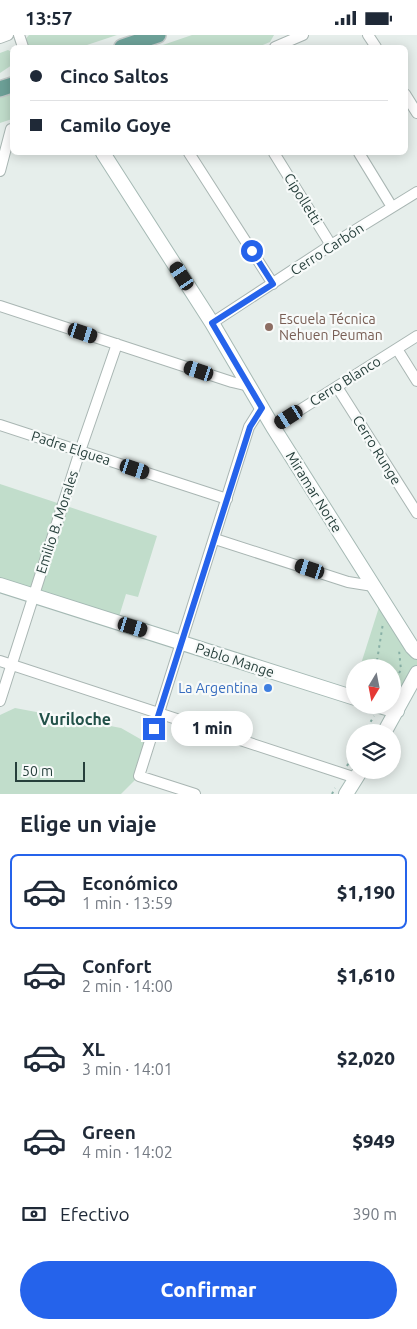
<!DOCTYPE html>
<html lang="es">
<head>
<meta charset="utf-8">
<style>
	body { margin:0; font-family:Ubuntu,sans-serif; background:#f6f6f7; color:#1f2937; height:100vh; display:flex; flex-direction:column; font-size:19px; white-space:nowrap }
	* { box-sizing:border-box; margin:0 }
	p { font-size:16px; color:#747a83 }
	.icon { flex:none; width:28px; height:28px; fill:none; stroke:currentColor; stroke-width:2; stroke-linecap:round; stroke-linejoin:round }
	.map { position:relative; height:759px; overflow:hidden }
	.panel { display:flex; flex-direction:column; background:#fff; flex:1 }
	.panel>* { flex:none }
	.guide { position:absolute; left:10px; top:10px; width:398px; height:110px; border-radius:8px; box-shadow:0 2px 12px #0003; display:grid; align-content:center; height:110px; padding:0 20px; background:#fff }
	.needle { width:32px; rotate:190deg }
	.fabs { position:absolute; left:346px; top:624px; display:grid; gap:10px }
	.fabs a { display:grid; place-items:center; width:55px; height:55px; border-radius:50%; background:#fff; box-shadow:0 2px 12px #0003; font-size:25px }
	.scale { position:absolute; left:15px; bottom:12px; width:70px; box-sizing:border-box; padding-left:5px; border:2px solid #263f3b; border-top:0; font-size:14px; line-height:18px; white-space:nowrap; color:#263f3b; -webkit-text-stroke:4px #f7faf9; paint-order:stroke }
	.end { position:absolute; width:22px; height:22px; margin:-11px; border:6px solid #2563eb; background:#fff; box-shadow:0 0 0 2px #fff }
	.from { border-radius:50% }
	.bubble { position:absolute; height:35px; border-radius:18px; background:#fff; box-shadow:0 2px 12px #0003; font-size:16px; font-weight:800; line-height:35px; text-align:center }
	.car { position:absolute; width:15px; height:30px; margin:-15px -8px; border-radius:6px; box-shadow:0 0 4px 1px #0007; background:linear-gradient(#222 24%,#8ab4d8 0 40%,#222 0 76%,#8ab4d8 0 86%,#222 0) }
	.guide b { display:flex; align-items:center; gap:18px; height:48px; font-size:19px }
	.guide b+b { border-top:1px solid #e0e1e3 }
	.guide i { width:12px; height:12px; background:#1f2937 }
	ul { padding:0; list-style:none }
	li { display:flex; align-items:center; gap:15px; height:75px; margin:0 10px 8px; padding:0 10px; border:2px solid transparent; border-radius:8px }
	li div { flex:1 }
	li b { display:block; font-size:19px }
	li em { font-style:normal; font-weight:800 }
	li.current { border-color:#2563eb }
	li>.icon { width:45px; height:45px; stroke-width:1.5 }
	h2 { padding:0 20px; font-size:22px; line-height:60px }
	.pay { display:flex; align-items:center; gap:12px; height:55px; padding:0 20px; font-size:19px }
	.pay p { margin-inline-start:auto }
	.button { display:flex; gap:10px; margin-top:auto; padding:10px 20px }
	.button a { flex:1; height:58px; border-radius:30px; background:#2563eb; color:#fff; font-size:20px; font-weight:800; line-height:58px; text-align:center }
	.status { display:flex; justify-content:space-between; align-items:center; height:35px; padding:0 25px; background:#fff; direction:ltr }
	.status svg { height:14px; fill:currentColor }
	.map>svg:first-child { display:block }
	.green { fill:#c1ddcb }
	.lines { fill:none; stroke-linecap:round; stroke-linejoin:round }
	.street-casing { stroke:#a9b6b3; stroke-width:12 }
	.secondary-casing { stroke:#a5b9b4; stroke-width:16 }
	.primary-casing { stroke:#c2c9c8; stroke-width:18 }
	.path { stroke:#88b0a6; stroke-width:2; stroke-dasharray:2.5 4; stroke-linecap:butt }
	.street { stroke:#fff; stroke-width:10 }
	.secondary { stroke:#fff; stroke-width:14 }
	.primary { stroke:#6da198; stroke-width:15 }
	.route { stroke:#2563eb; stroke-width:6 }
	.education-dot { fill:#8d6e63; stroke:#f7faf9; stroke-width:2 }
	.shop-dot { fill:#3f7fe0; stroke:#f7faf9; stroke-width:2 }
	.labels { text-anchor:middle; stroke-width:4.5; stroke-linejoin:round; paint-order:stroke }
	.street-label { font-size:14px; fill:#263f3b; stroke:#f7faf9 }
	.education-label { font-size:14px; fill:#785e54; stroke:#f7faf9; text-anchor:start }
	.shop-label { font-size:14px; fill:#366cbe; stroke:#f7faf9; text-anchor:end }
	.quarter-label { font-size:16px; font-weight:bold; fill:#225149; stroke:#f7faf9 }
</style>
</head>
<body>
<div class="status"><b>13:57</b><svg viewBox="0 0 49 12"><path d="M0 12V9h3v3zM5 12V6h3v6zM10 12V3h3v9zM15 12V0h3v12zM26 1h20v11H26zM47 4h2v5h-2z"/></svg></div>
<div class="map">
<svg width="417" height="759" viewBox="0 0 417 759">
	<rect width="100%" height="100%" fill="#e6eeeb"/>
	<path class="green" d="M29,0H117L81,12H26L24,6Z
		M192,0H274L270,7L258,12H157Z
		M8,15L12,17V30L0,38V18Z
		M12,58V84L0,88V63Z
		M0,449L157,501L138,562L126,559L117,588L0,550Z
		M380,569L417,621V631L392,670V632H360Z
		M15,673L121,693L149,709L139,741L121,759H0V680Z"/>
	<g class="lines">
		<g class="street-casing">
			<path id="street" d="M19,0L23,12
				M368,0L376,12
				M0,3L8,0
				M275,12L303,0
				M405,59L417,78
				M189,118L273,249
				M274,118L331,210
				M359,118L392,172
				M0,136L11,94
				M0,271L232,347L249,351
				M212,288L331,210L417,157
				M397,314L417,346
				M337,352L417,478
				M0,390L227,464
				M273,392L417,301
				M215,504L348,547L373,551
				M0,626L356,743
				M0,666L80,416L117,309
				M195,759L139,741L249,392L261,373"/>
		</g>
		<g class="secondary-casing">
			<path id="secondary" d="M103,118L212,288L273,392L412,612L417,617
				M0,550L355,663
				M376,670L397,676
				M384,698L417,638
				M346,759L361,735"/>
		</g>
		<g class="primary-casing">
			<path id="primary" d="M122,12L158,0
				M0,54L12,50"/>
		</g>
		<path class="path" d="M376,632L383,588
			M392,649L401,635L399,615
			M364,698L374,681
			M347,731L355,716
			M332,759L335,753"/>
		<use href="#street" class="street"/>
		<use href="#secondary" class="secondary"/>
		<use href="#primary" class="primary"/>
	</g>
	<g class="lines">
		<path class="route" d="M154,694L250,392L262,373L212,288L273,249L252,216"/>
	</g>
	<circle class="education-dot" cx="269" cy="292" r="5"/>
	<circle class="shop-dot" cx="268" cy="653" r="5"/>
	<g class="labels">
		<g class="street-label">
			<text transform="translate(303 164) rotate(58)" y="5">Cipolletti</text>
			<text transform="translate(327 214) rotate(-33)" y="5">Cerro Carbón</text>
			<text transform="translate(345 346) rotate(-32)" y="5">Cerro Blanco</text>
			<text transform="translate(71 413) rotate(18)" y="5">Padre Elguea</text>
			<text transform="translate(377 415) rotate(58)" y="5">Cerro Runge</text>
			<text transform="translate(314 457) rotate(58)" y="5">Miramar Norte</text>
			<text transform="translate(57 487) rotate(-72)" y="5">Emilio B. Morales</text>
			<text transform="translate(235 625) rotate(18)" y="5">Pablo Mange</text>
		</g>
		<g class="education-label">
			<text x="279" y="289">Escuela Técnica<tspan x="279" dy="16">Nehuen Peuman</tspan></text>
		</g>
		<g class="shop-label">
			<text x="258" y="658">La Argentina</text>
		</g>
		<g class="quarter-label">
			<text x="75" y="690">Vuriloche</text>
		</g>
	</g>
</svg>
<div class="fabs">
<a><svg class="needle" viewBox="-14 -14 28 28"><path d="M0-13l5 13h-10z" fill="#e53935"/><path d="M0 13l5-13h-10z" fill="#747a83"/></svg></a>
<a><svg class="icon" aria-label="layers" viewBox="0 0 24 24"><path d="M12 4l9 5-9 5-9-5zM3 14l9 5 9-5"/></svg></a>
</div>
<div class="scale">50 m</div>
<i class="end from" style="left:252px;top:216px"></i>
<i class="end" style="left:154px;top:694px"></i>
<div class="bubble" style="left:171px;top:676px;width:82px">1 min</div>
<i class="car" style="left:182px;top:241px;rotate:327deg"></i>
<i class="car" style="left:83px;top:298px;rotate:108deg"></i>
<i class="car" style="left:199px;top:336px;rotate:288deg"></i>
<i class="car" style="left:289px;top:382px;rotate:238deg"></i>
<i class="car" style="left:135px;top:434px;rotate:108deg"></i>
<i class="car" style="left:310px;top:534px;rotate:288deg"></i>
<i class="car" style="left:133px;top:592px;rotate:107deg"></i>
<div class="guide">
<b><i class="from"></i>Cinco Saltos</b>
<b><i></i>Camilo Goye</b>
</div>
</div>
<section class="panel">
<h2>Elige un viaje</h2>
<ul>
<li class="current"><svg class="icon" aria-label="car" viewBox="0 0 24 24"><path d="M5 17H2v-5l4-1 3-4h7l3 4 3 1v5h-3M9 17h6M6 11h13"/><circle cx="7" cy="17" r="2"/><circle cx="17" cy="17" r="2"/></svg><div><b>Económico</b><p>1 min · 13:59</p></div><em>$1,190</em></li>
<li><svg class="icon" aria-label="car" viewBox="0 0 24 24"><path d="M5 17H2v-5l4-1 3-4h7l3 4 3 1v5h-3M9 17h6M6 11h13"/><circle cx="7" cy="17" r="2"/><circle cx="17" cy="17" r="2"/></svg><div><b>Confort</b><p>2 min · 14:00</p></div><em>$1,610</em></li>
<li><svg class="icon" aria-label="car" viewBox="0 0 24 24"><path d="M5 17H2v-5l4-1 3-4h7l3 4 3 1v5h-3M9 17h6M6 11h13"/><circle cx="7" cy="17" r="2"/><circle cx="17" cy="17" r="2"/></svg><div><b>XL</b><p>3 min · 14:01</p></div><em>$2,020</em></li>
<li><svg class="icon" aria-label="car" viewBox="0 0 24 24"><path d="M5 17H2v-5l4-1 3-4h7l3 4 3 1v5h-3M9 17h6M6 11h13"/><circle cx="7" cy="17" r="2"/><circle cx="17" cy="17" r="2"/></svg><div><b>Green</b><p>4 min · 14:02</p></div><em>$949</em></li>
</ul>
<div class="pay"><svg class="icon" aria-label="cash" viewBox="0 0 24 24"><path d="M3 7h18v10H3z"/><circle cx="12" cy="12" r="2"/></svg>Efectivo<p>390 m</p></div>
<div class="button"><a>Confirmar</a></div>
</section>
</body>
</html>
